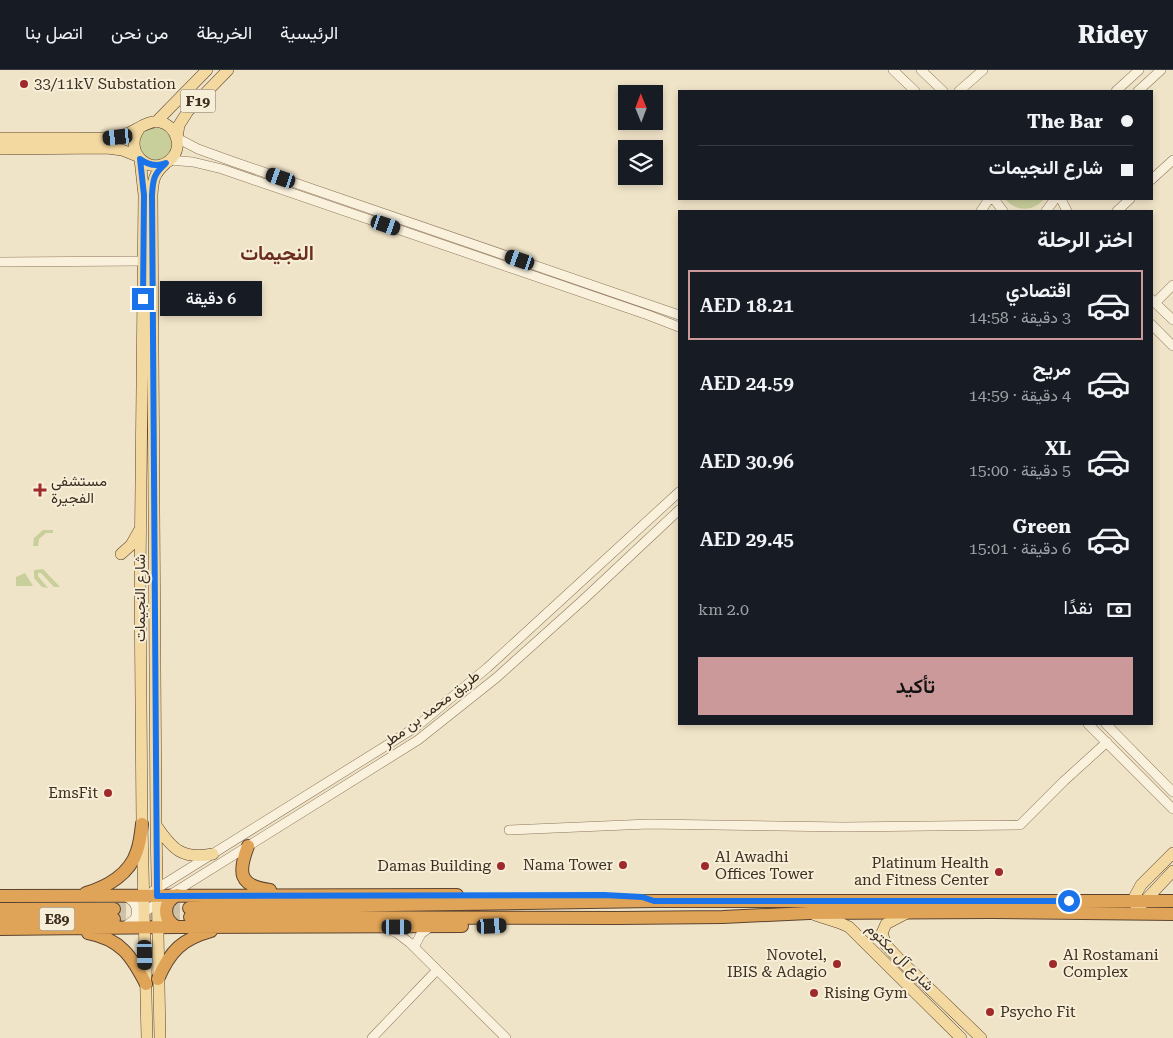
<!DOCTYPE html>
<html lang="ar">
<head>
<meta charset="utf-8">
<style>
	body { margin:0; font-family:"Roboto Serif",Vazirmatn,serif; background:#242831; color:#f1f3f6; direction:rtl; height:100vh; display:flex; flex-direction:column; font-size:19px; white-space:nowrap }
	* { box-sizing:border-box; margin:0 }
	p { font-size:16px; color:#9ea1a6 }
	.icon { flex:none; width:28px; height:28px; fill:none; stroke:currentColor; stroke-width:2; stroke-linecap:round; stroke-linejoin:round }
	.map { position:relative; flex:1; overflow:hidden; direction:ltr }
	.panel { position:absolute; left:678px; top:140px; width:475px; height:515px; display:flex; flex-direction:column; background:#171b24; border-radius:0px; box-shadow:0 2px 8px #0003; direction:rtl }
	.panel>* { flex:none }
	.hud { position:absolute; left:678px; top:20px; width:475px; height:110px; border-radius:0px; box-shadow:0 2px 8px #0003; direction:rtl; display:grid; align-content:center; height:110px; padding:0 20px; background:#171b24 }
	.needle { width:32px; rotate:359deg }
	.controls { position:absolute; left:618px; top:15px; display:grid; gap:10px }
	.controls a { display:grid; place-items:center; width:45px; height:45px; border-radius:0px; background:#171b24; box-shadow:0 2px 8px #0003; font-size:25px }
	.end { position:absolute; width:22px; height:22px; margin:-11px; border:6px solid #1a73e8; background:#fff; box-shadow:0 0 0 2px #fff }
	.from { border-radius:50% }
	.bubble { position:absolute; height:35px; border-radius:0px; background:#171b24; box-shadow:0 2px 8px #0003; font-size:16px; font-weight:600; line-height:35px; text-align:center; direction:rtl }
	.car { position:absolute; width:15px; height:30px; margin:-15px -8px; border-radius:6px; box-shadow:0 0 4px 1px #0007; background:linear-gradient(#222 24%,#8ab4d8 0 40%,#222 0 76%,#8ab4d8 0 86%,#222 0) }
	.hud b { display:flex; align-items:center; gap:18px; height:48px; font-size:19px }
	.hud b+b { border-top:1px solid #363941 }
	.hud i { width:12px; height:12px; background:#f1f3f6 }
	ul { padding:0; list-style:none }
	li { display:flex; align-items:center; gap:15px; height:70px; margin:0 10px 8px; padding:0 10px; border:2px solid transparent; border-radius:0px }
	li div { flex:1 }
	li b { display:block; font-size:19px }
	li em { font-style:normal; font-weight:600 }
	li.active { border-color:#cc999b }
	li>.icon { width:45px; height:45px; stroke-width:1.5 }
	h2 { padding:0 20px; font-size:22px; line-height:60px }
	.pay { display:flex; align-items:center; gap:12px; height:55px; padding:0 20px; font-size:19px }
	.pay p { margin-inline-start:auto }
	.cta { display:flex; gap:10px; margin-top:auto; padding:10px 20px }
	.cta a { flex:1; height:58px; border-radius:0px; background:#cc999b; color:#111; font-size:20px; font-weight:600; line-height:58px; text-align:center }
	header { display:flex; align-items:center; gap:30px; box-sizing:border-box; height:70px; padding:0 25px; background:#171b24; border-bottom:1px solid #363941 }
	header strong { font-size:24px }
	nav { display:flex; gap:28px; margin-inline-start:auto; font-size:18px }
	.map>svg:first-child { display:block }
	.green { fill:#c9cf9b }
	.lines { fill:none; stroke-linecap:round; stroke-linejoin:round }
	.highway-tunnel { stroke:#ccc0a6; stroke-width:12; stroke-dasharray:12 6; stroke-linecap:butt }
	.minor-casing { stroke:#8d765c; stroke-width:10 }
	.major-casing { stroke:#5b4430; stroke-width:12 }
	.highway-casing { stroke:#5b4430; stroke-width:14 }
	.minor { stroke:#faf1dc; stroke-width:9 }
	.major { stroke:#f3d9a0; stroke-width:11 }
	.highway { stroke:#e0a458; stroke-width:12 }
	.route { stroke:#1a73e8; stroke-width:6 }
	.poi-dot { fill:#9e2a2b; stroke:#f7eed8; stroke-width:2 }
	.labels { text-anchor:middle; stroke-width:4; stroke-linejoin:round; paint-order:stroke }
	.shield { fill:#f7eed8; stroke:#756857; stroke-width:1 }
	.shield-label { font-size:14px; font-weight:bold; fill:#3d2e20 }
	.poi-label { font-size:15px; fill:#3d2e20; stroke:#f7eed8; text-anchor:start }
	.street-label { font-size:15px; fill:#3d2e20; stroke:#f7eed8 }
	.district-label { font-size:20px; font-weight:bold; fill:#6b2e1e; stroke:#f7eed8 }
</style>
</head>
<body>
<header>
<strong>Ridey</strong>
<nav><a>الرئيسية</a><a>الخريطة</a><a>من نحن</a><a>اتصل بنا</a></nav>
</header>
<div class="map">
<svg width="1173" height="968" viewBox="0 0 1173 968">
	<rect width="100%" height="100%" fill="#f0e4c8"/>
	<path class="green" d="M156,55L172,64L173,79L160,91L145,88L138,75L142,61Z
		M1005,129H1044C1033,142 1016,142 1005,129Z
		M43,460H53V463H46L39,469L38,476H33L34,468Z
		M43,499L60,517H54L41,503H38V506L48,518L42,517L34,508V500Z
		M25,503L33,516H16V507Z"/>
	<g class="lines">
		<path class="highway-tunnel" d="M114,839L189,838
			M114,849L190,847"/>
		<g class="minor-casing">
			<path id="minor" d="M893,0L915,21
				M921,0L943,21
				M959,21L983,0
				M1116,21L1139,0
				M1138,21L1161,0
				M177,68L198,79L234,92L679,245
				M169,90L193,92L222,99L648,245L679,257
				M1151,110L1173,90
				M994,129L1003,141
				M1061,129L1067,141
				M981,141L989,129
				M1046,141L1055,129
				M1117,141L1130,129
				M0,192L143,191
				M1151,229L1173,250
				M1155,233L1173,215
				M1151,254L1173,276
				M1088,654L1173,739
				M1106,654L1173,722
				M509,760L649,754L843,757L1020,755L1064,711L1107,672
				M153,821L416,657L487,598L679,422
				M124,826C135,830 139,838 135,849
				M123,858L157,833L418,670L496,608L583,530L679,440
				M385,858L397,863L410,873L506,968
				M414,877L421,864L431,856
				M372,968L437,900"/>
		</g>
		<g class="major-casing">
			<path id="major" d="M156,52L207,0
				M0,68C25,68 51,68 76,68C90,68 104,69 118,67C133,64 147,49 160,52C176,56 183,76 172,88C153,109 122,83 139,59
				M177,68L179,55L188,41L228,0
				M0,79L107,78L122,80L137,86
				M140,89L144,125L140,509L142,754L147,968
				M121,484L131,475L139,461
				M156,755C172,779 182,790 213,784
				M1141,835L1173,801
				M1137,838L1134,831L1135,826L1141,815L1173,783
				M907,843L886,854L882,863L886,875L901,891L981,968
				M815,845L840,853L849,857L961,968
				M160,968L156,755L152,125C153,109 154,104 166,93"/>
		</g>
		<g class="highway-casing">
			<path id="highway" d="M248,776C238,802 238,816 270,820
				M86,823C107,817 130,804 137,781C140,773 141,763 142,754
				M177,825C162,833 163,850 177,857
				M0,826L457,825
				M189,838L654,831H1173
				M0,839H114
				M190,847L619,848L723,847L809,843L992,842L1173,844
				M0,850L114,849
				M0,859L177,857L462,856
				M88,863C121,869 132,887 146,914
				M158,909C170,881 182,869 211,861"/>
		</g>
		<use href="#minor" class="minor"/>
		<use href="#major" class="major"/>
		<use href="#highway" class="highway"/>
	</g>
	<g class="lines">
		<path class="route" d="M143,229L144,125L140,89C148,95 156,97 166,93C154,104 153,108 152,125L157,826L604,825L642,827L654,831H1069"/>
	</g>
	<g class="poi-dot">
		<circle cx="24" cy="14" r="5"/>
		<path d="M37.5 412.5h5v5h5v5h-5v5h-5v-5h-5v-5h5z"/>
		<circle cx="108" cy="723" r="5"/>
		<circle cx="623" cy="795" r="5"/>
		<circle cx="501" cy="796" r="5"/>
		<circle cx="705" cy="796" r="5"/>
		<circle cx="999" cy="802" r="5"/>
		<circle cx="837" cy="894" r="5"/>
		<circle cx="1053" cy="894" r="5"/>
		<circle cx="814" cy="923" r="5"/>
		<circle cx="990" cy="942" r="5"/>
	</g>
	<g class="labels">
		<g class="shield">
			<rect x="180.5" y="19.5" width="35" height="23" rx="4"/>
			<rect x="39.5" y="837.5" width="35" height="23" rx="4"/>
		</g>
		<g class="shield-label">
			<text x="198" y="36">F19</text>
			<text x="57" y="854">E89</text>
		</g>
		<g class="poi-label">
			<text x="34" y="19">33/11kV Substation</text>
			<text x="51" y="416">مستشفى<tspan x="51" dy="17">الفجيرة</tspan></text>
			<text x="98" y="728" text-anchor="end">EmsFit</text>
			<text x="715" y="792">Al Awadhi<tspan x="715" dy="17">Offices Tower</tspan></text>
			<text x="989" y="798" text-anchor="end">Platinum Health<tspan x="989" dy="17">and Fitness Center</tspan></text>
			<text x="613" y="800" text-anchor="end">Nama Tower</text>
			<text x="491" y="801" text-anchor="end">Damas Building</text>
			<text x="827" y="890" text-anchor="end">Novotel,<tspan x="827" dy="17">IBIS &amp; Adagio</tspan></text>
			<text x="1063" y="890">Al Rostamani<tspan x="1063" dy="17">Complex</tspan></text>
			<text x="824" y="928">Rising Gym</text>
			<text x="1000" y="947">Psycho Fit</text>
		</g>
		<g class="street-label">
			<text transform="translate(140 528) rotate(-90)" y="5">شارع النجيمات</text>
			<text transform="translate(431 639) rotate(-37)" y="5">طريق محمد بن مطر</text>
			<text transform="translate(900 887) rotate(45)" y="5">شارع آل مكتوم</text>
		</g>
		<g class="district-label">
			<text x="277" y="190">النجيمات</text>
		</g>
	</g>
</svg>
<div class="controls">
<a><svg class="needle" viewBox="-14 -14 28 28"><path d="M0-13l5 13h-10z" fill="#e53935"/><path d="M0 13l5-13h-10z" fill="#9ea1a6"/></svg></a>
<a><svg class="icon" aria-label="layers" viewBox="0 0 24 24"><path d="M12 4l9 5-9 5-9-5zM3 14l9 5 9-5"/></svg></a>
</div>
<i class="end from" style="left:1069px;top:831px"></i>
<i class="end" style="left:143px;top:229px"></i>
<div class="bubble" style="left:160px;top:211px;width:102px">6 دقيقة</div>
<i class="car" style="left:118px;top:67px;rotate:264deg"></i>
<i class="car" style="left:281px;top:108px;rotate:289deg"></i>
<i class="car" style="left:386px;top:155px;rotate:109deg"></i>
<i class="car" style="left:520px;top:190px;rotate:289deg"></i>
<i class="car" style="left:492px;top:856px;rotate:87deg"></i>
<i class="car" style="left:397px;top:857px;rotate:90deg"></i>
<i class="car" style="left:145px;top:885px;rotate:179deg"></i>
<div class="hud">
<b><i class="from"></i>The Bar</b>
<b><i></i>شارع النجيمات</b>
</div>
<section class="panel">
<h2>اختر الرحلة</h2>
<ul>
<li class="active"><svg class="icon" aria-label="car" viewBox="0 0 24 24"><path d="M5 17H2v-5l4-1 3-4h7l3 4 3 1v5h-3M9 17h6M6 11h13"/><circle cx="7" cy="17" r="2"/><circle cx="17" cy="17" r="2"/></svg><div><b>اقتصادي</b><p>3 دقيقة · 14:58</p></div><em>AED 18.21</em></li>
<li><svg class="icon" aria-label="car" viewBox="0 0 24 24"><path d="M5 17H2v-5l4-1 3-4h7l3 4 3 1v5h-3M9 17h6M6 11h13"/><circle cx="7" cy="17" r="2"/><circle cx="17" cy="17" r="2"/></svg><div><b>مريح</b><p>4 دقيقة · 14:59</p></div><em>AED 24.59</em></li>
<li><svg class="icon" aria-label="car" viewBox="0 0 24 24"><path d="M5 17H2v-5l4-1 3-4h7l3 4 3 1v5h-3M9 17h6M6 11h13"/><circle cx="7" cy="17" r="2"/><circle cx="17" cy="17" r="2"/></svg><div><b>XL</b><p>5 دقيقة · 15:00</p></div><em>AED 30.96</em></li>
<li><svg class="icon" aria-label="car" viewBox="0 0 24 24"><path d="M5 17H2v-5l4-1 3-4h7l3 4 3 1v5h-3M9 17h6M6 11h13"/><circle cx="7" cy="17" r="2"/><circle cx="17" cy="17" r="2"/></svg><div><b>Green</b><p>6 دقيقة · 15:01</p></div><em>AED 29.45</em></li>
</ul>
<div class="pay"><svg class="icon" aria-label="cash" viewBox="0 0 24 24"><path d="M3 7h18v10H3z"/><circle cx="12" cy="12" r="2"/></svg>نقدًا<p>2.0 km</p></div>
<div class="cta"><a>تأكيد</a></div>
</section>
</div>
</body>
</html>
